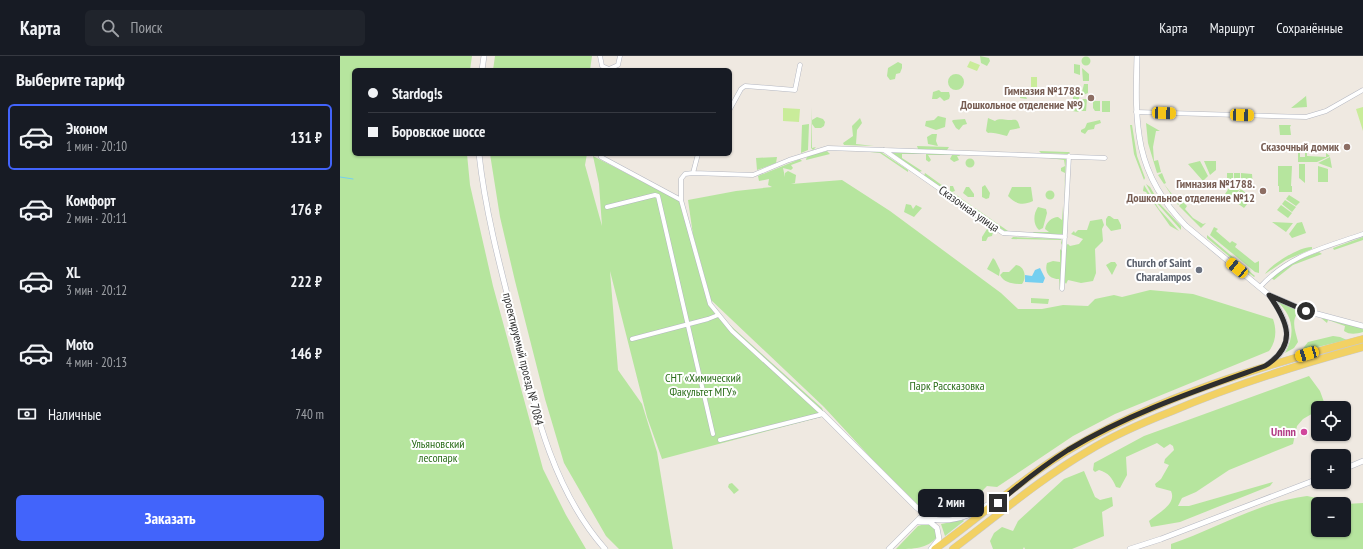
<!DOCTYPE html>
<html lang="ru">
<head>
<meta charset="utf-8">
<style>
	body { margin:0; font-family:"PT Sans Narrow",sans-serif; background:#20242c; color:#f1f3f6; height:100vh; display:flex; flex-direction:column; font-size:15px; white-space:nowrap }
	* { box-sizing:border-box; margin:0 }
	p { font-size:13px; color:#9ea1a6 }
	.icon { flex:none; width:22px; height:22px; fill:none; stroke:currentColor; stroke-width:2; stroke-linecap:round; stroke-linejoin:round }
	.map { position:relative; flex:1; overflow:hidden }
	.drawer { display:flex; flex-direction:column; background:#171b24; width:340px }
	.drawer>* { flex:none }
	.guide { position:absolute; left:12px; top:12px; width:380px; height:88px; border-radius:6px; box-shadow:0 1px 3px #0004; display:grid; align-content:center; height:88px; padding:0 16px; background:#171b24 }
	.fabs { position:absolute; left:971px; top:345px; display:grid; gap:8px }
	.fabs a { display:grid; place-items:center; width:40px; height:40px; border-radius:6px; background:#171b24; box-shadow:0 1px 3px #0004; font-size:20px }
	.end { position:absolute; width:18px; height:18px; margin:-9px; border:5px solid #2e2e2e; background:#fff; box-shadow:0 0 0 2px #fff }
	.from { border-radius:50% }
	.bubble { position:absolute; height:28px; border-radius:6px; background:#171b24; box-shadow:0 1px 3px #0004; font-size:13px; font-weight:700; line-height:28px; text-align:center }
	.car { position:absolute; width:12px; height:24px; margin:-12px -6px; border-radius:5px; box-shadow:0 0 3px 1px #0007; background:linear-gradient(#f5c518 24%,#345 0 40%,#f5c518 0 76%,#345 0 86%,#f5c518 0) }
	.guide b { display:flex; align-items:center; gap:14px; height:38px; font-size:15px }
	.guide b+b { border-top:1px solid #363941 }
	.guide i { width:10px; height:10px; background:#f1f3f6 }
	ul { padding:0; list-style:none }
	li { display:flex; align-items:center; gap:12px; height:66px; margin:0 8px 6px; padding:0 8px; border:2px solid transparent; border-radius:6px }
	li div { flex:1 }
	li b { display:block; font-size:15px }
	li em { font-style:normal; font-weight:700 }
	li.current { border-color:#4264fb }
	li>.icon { width:36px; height:36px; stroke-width:1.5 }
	h2 { padding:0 16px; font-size:18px; line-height:48px }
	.pay { display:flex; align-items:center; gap:10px; height:44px; padding:0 16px; font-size:15px }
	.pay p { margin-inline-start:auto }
	.action { display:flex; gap:8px; margin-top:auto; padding:8px 16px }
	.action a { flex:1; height:46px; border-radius:6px; background:#4264fb; color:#fff; font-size:16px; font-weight:700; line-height:46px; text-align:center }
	header { display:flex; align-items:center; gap:24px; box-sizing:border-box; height:56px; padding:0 20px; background:#171b24; border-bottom:1px solid #363941 }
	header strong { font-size:19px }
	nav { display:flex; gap:22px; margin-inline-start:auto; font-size:14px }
	.search { width:280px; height:36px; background:#20242c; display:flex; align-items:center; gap:10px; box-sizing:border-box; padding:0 14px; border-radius:6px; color:#9ea1a6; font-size:15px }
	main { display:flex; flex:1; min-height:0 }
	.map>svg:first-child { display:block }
	.green { fill:#b6e59e; fill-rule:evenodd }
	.pitch { fill:#c9ec9a }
	.water { fill:#75cff0 }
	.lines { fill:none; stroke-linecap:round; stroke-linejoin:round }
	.stream { stroke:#75cff0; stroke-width:1 }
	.minor-casing { stroke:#b4b7c1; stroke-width:5 }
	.tertiary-casing { stroke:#b4b7c1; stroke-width:6 }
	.primary-casing { stroke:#c9c9c9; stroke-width:8 }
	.minor { stroke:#fff; stroke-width:4 }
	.tertiary { stroke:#fff; stroke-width:5 }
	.primary { stroke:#f2d163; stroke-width:7 }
	.route { stroke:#2e2e2e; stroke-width:5 }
	.education-dot { fill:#8d6e63; stroke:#fff; stroke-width:1.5 }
	.worship-dot { fill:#6b7280; stroke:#fff; stroke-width:1.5 }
	.hotel-dot { fill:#d1479c; stroke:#fff; stroke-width:1.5 }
	.labels { text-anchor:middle; stroke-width:4; stroke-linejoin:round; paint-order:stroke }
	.education-label { font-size:12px; font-weight:bold; fill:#785e54; stroke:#fff; text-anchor:end }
	.street-label { font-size:12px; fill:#2e2e2e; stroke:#fff }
	.worship-label { font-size:12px; font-weight:bold; fill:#5b616d; stroke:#fff; text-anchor:end }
	.park-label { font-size:12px; fill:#2c6e1b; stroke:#fff }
	.hotel-label { font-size:12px; font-weight:bold; fill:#b23c85; stroke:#fff; text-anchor:end }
</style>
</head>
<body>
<header>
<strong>Карта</strong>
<div class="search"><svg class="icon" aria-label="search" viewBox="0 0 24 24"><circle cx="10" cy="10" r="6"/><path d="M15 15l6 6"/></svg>Поиск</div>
<nav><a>Карта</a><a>Маршрут</a><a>Сохранённые</a></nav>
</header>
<main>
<section class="drawer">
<h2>Выберите тариф</h2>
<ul>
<li class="current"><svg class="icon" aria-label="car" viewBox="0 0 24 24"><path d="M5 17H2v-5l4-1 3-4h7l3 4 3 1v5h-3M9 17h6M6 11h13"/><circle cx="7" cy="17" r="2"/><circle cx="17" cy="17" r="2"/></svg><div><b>Эконом</b><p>1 мин · 20:10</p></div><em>131 ₽</em></li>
<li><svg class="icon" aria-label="car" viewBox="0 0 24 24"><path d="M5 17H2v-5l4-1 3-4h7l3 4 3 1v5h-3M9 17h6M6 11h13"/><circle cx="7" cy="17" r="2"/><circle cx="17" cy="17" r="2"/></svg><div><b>Комфорт</b><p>2 мин · 20:11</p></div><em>176 ₽</em></li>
<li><svg class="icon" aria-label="car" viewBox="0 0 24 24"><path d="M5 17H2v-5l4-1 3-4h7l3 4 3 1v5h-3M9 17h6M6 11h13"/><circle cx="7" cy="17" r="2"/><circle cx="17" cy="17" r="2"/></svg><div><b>XL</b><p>3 мин · 20:12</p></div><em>222 ₽</em></li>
<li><svg class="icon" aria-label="car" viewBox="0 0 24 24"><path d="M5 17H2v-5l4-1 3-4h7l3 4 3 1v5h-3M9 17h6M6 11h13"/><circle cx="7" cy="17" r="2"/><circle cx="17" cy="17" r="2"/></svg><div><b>Moto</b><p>4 мин · 20:13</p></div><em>146 ₽</em></li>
</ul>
<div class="pay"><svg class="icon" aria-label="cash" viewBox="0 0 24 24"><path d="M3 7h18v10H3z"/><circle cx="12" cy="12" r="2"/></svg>Наличные<p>740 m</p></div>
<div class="action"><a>Заказать</a></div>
</section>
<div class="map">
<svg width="1023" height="493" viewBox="0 0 1023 493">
	<rect width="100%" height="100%" fill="#efe9e1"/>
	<path class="green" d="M0,0H132L130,14H14V98H127L130,129L153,230L203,413L226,459L246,493H0Z
		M155,0H252L250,14H153Z
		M640,0L649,2L650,5L647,10L641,7Z
		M741.5 5a4.5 4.5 0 1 1 9 0a4.5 4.5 0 1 1-9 0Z
		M558,6L562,8V12L560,17L556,18L555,23L550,24L547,20L548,12Z
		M734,8L740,9V19L734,17Z
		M742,12L749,18V25H743Z
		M608 26a8 8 0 1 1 16 0a8 8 0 1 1-16 0Z
		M744,28H748V37L741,40Z
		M735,32H740L739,44H733V34Z
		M599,34L601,36H609L610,40L609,43L604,45L600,41L597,43H592L593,36Z
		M680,35L685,38L687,43L680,42Z
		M966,39L967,51L951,52L966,40Z
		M743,43H747L746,55H741V45Z
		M733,45H740L739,56L732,55Z
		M753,45H760V55H755L753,52Z
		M762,45H770V56H762Z
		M472,51V64L477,61L483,63L485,66L484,70L481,72H475L472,68V92L476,91L473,94L471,92Z
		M598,60L606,62L605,71L596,74L585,70L586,65L594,64Z
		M520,62L522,67L517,74L516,88L534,90L504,89L503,87L513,80L512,70Z
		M648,62L655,65C660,62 663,64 668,64C676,64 677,61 680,72L670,74L667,80C660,79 656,76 648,77L646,75Z
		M625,63L627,68L623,69L619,74L616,72L612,65L613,64Z
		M760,64L761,67L755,69L754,73L748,74L745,78L741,76V74L745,72L747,67Z
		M806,67L820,75H816L813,91L814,105L818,104L821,116L817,117L808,87Z
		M469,68L468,94L461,97L462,69Z
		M790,69H792L797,100L805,122L804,124L794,98Z
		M939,69H951L950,71L951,79H940Z
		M592,78H597L596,85L598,90L588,88L587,81Z
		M577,90L609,91L607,94L578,93Z
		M487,95L490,98L466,104L467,100Z
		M531,95L541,96L568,114V116L540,97L530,96Z
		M699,95L727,96H730L728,98L701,97Z
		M551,96L619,98L620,100H617L619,104L614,106L610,103L612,99H588L591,104L589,106L586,104V98H562V102L582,115L579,116Z
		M958,97H960V101H965V97H967V100L986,101V97L990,100L977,106H958Z
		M150,98H247L245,109L262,170L259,128L253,100L340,145L370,251L482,352L485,360L322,403L307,361L270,215L278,314L302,348L317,396L333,493H279L266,480L224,407L205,343L175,225L160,161Z
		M437,101L436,107L417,114L416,102Z
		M990,101L992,112L978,107Z
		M709,102H726L724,146L725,117L721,115V112L725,110L724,104Z
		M625.5 107a4.5 4.5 0 1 1 9 0a4.5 4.5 0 1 1-9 0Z
		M460,103L462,105L451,109L453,112L451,114L443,112L445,121V117L448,115L456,119L455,127L451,128L502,124L550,155L661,237L678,253H702L723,249L748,250L755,243L774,239L782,241L810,234L853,238L933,263C937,274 936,286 929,295L775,358L733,380L657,431L647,430L641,436L638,445L629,452L616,455L591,457L577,448L531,402L484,351L371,244L353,179L348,144L396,135L432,131L428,129L429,123L419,125L418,120Z
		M860,105L868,120L863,125L848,108Z
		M864,105H876V114L870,119Z
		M959,108H965V127L959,122Z
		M938,110H952L951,130H938Z
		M978,110L988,113V126H978Z
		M585,117L610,135V130H613L615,135L612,136L632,150L628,151L584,120Z
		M822,117L826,127L824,128L835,142L837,141L842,145L838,149L818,119Z
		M887,117H893V130H887Z
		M894,117H900V130H894Z
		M901,117L912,118L913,131L901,130Z
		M806,128L810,131L820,148L841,170V174L816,146Z
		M645,129L650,137L649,142L646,143L642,141V131Z
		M804,129L819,153L839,175L830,170L806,136L803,135Z
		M939,130H952V136H939Z
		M626,131H629L634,138V141H628L623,137Z
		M672,131H691L693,145C682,150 676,148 668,140Z
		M889,132L900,133L892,143L885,138Z
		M901,133L912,142L904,152L893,144Z
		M705.5 139a4.5 4.5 0 1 1 9 0a4.5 4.5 0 1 1-9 0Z
		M949,139L960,146L956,150L946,143Z
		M945,144L956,151L952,156L942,148Z
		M843,146L847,150L845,153L853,162L863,168L866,167L861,172L839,150Z
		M566,148L571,149L573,153L576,149L582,152L574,161L564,156Z
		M941,149L952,157L948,162L937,154Z
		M723,150V178H694L693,176H709L705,173C706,166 712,161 718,161L722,164Z
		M698,151L706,153L707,157L703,172L699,174C693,169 693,158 698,151Z
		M635,152L668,175L674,176H666L635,155Z
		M628,157H630L660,179L652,173L653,176L652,180L648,181L646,185H642V181L647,173L651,172Z
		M768,160H770L774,163H778L781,169V173L771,175L766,169V163Z
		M762,163L764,169L762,173L763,185L755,193L756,217L753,225L741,227L728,224L726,228L724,225L726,189L728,188L730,190L739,188L743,183L731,178L734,175L735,177L738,174H747L750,165Z
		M932,166L953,167L946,176Z
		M962,166L966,177L952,182L949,178L957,167Z
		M874,171L878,173L876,175L890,187L892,185L897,188L895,191L915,207L919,205V217L915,216L870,179Z
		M867,179L915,220L914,221L867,182Z
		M673,181L721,183L722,187L721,189V184L671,183Z
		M1023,181V184L994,194L993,192Z
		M972,191V193L946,204L925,218C931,208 961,190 972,191Z
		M720,193L722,195L720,233L719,223C710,223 704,217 707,207L713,205L720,206Z
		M979,196L982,198L953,209L934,224L931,222C946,210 961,202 979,196Z
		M653,202L655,204L660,214L659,220L647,213Z
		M771,206H775L777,209L772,219L766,209Z
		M676,209C685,210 687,222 682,228C673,228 664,227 660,219L663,216H669Z
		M691,242L709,243L708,248L691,247Z
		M937,245L964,257L968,261L957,258C951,266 956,277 958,286L954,292L945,297C956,277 953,260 937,245Z
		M981,262L1023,272V276C1016,278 1010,279 1004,275L1005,270L988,264L987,267Z
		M993,280L1000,281L1007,284L961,295L968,286Z
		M969,320L980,335L984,346L975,356L963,363L957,370L953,388L889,414L856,436L842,442L838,450H849L933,426L930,430L840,466L811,471L809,465C818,457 837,448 831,435L816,431L815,428L821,423L829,409L824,407L825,403L834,394L833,390L830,388L824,392L817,387L786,401L787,419L780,432L776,431C772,422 769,417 759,414L755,416L753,414L754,407L804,380Z
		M744,415L755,441L760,444L772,441L773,450L762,456L764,480L732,493H685L684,491L683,493H653L650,485L654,477L662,471L673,475L678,465L724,423Z
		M392,427L399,434L394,438L388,431L389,428Z
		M967,440L1006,448L1023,447V493H831V488C876,473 919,446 967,440ZM978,448H1004V474H978Z
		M623,464L624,465L605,480L601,468Z
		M588,467L595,472L597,481C587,493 574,493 556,493L578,470Z"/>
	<path class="pitch" d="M630,5L640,9L637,15L627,11Z
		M691,21H697V34H691Z
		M1023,51V75L1016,53Z
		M443,52L460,53L459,66L443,65Z"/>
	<path class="water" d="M700,212L705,222L703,227L685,226V219L692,220L695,214Z"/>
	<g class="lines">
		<path class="stream" d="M0,121L13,123"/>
		<g class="minor-casing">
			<path id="minor" d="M260,0L262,10L269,13L278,9L280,0
				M390,53L401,33L405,30L455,34L460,9
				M796,56L966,61L986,55L1023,34
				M544,94L663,177L725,181
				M261,101L341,144
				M353,117L358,98
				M267,151L315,139L318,140L373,378
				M920,231C949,199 983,192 1023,178
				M722,233L729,100
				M292,283L368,263L378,259
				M380,384L483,358L392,275L370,248L341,144V123L345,118L353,117L413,119L449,104L488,92L765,102"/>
		</g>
		<g class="tertiary-casing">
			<path id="tertiary" d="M797,0C795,70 794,117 846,170L929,239L966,255L1023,270
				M142,14L144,0
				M139,98C145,153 159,207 173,261C193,343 208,428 265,493
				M928,308C958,288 947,264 930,240
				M483,358L576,451L590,462
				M1004,413L1023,405
				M579,466H590L597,472L599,483L591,493
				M549,493L580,462C587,460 594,464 601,464C619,465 634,457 649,448
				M790,493L821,483L978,423"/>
		</g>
		<g class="primary-casing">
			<path id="primary" d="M595,493C641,461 682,422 729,394C819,340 922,310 1023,283
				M613,493C657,460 700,423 748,395C774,379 802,367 830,356C893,329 957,309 1023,291"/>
		</g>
		<use href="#minor" class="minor"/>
		<use href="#tertiary" class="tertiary"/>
		<use href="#primary" class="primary"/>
	</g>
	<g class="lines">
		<path class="route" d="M658,447C680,428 703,410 728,394C789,357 858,334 925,310C958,289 948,266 929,239L966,255"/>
	</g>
	<g class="education-dot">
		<circle cx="751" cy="42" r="4"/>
		<circle cx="1007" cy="91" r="4"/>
		<circle cx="923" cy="135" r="4"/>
	</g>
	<circle class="worship-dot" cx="859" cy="214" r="4"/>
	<circle class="hotel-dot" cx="964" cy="376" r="4"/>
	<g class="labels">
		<g class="education-label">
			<text x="743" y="39">Гимназия №1788.<tspan x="743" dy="14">Дошкольное отделение №9</tspan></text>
			<text x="999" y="95">Сказочный домик</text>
			<text x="915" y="132">Гимназия №1788.<tspan x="915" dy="14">Дошкольное отделение №12</tspan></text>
		</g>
		<g class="street-label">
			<text transform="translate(629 153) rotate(35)" y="4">Сказочная улица</text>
			<text transform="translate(183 303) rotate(76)" y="4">проектируемый проезд № 7084</text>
		</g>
		<g class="worship-label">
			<text x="851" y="211">Church of Saint<tspan x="851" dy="14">Charalampos</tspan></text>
		</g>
		<g class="park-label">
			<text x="363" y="326">СНТ «Химический<tspan x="363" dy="14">Факультет МГУ»</tspan></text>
			<text x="607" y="334">Парк Рассказовка</text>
			<text x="98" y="392">Ульяновский<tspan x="98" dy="14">лесопарк</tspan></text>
		</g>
		<g class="hotel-label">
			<text x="956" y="380">Uninn</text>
		</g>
	</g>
</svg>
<div class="fabs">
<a><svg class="icon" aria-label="locate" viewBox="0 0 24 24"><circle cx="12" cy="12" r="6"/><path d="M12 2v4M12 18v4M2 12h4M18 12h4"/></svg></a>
<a>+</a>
<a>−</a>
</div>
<i class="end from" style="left:966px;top:255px"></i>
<i class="end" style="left:658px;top:447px"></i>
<div class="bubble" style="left:578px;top:433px;width:66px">2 мин</div>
<i class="car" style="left:824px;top:57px;rotate:92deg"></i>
<i class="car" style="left:902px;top:59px;rotate:92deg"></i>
<i class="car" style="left:897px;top:212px;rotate:309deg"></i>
<i class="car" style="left:967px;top:298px;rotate:254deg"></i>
<div class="guide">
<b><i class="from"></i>Stardog!s</b>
<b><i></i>Боровское шоссе</b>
</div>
</div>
</main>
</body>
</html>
